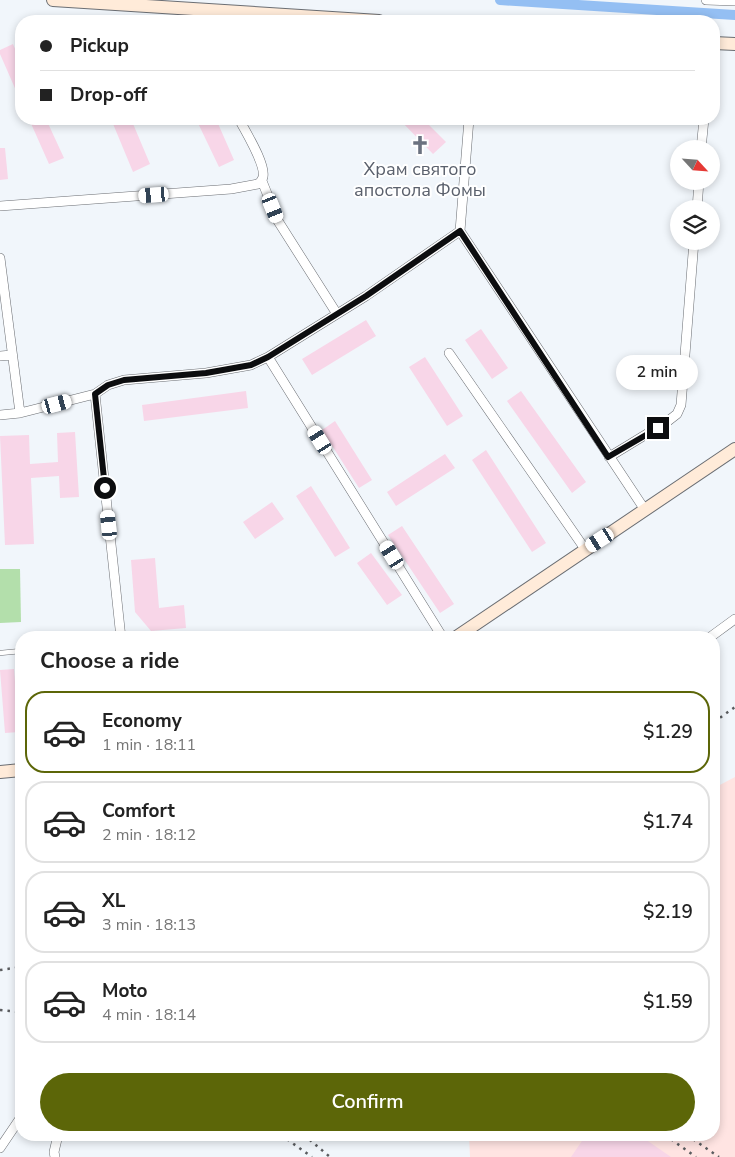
<!DOCTYPE html>
<html lang="en">
<head>
<meta charset="utf-8">
<style>
	body { margin:0; font-family:"Nunito Sans",sans-serif; background:#f6f6f6; color:#222; height:100vh; display:flex; flex-direction:column; font-size:19px; white-space:nowrap }
	* { box-sizing:border-box; margin:0 }
	p { font-size:16px; color:#767676 }
	.icon { flex:none; width:28px; height:28px; fill:none; stroke:currentColor; stroke-width:2; stroke-linecap:round; stroke-linejoin:round }
	.map { position:relative; flex:1; overflow:hidden }
	.panel { position:absolute; left:15px; top:631px; width:705px; height:510px; display:flex; flex-direction:column; background:#fff; border-radius:20px; box-shadow:0 2px 8px #0003 }
	.panel>* { flex:none }
	.hud { position:absolute; left:15px; top:15px; width:705px; height:110px; border-radius:20px; box-shadow:0 2px 8px #0003; display:grid; align-content:center; height:110px; padding:0 25px; background:#fff }
	.needle { width:32px; rotate:116deg }
	.controls { position:absolute; left:670px; top:140px; display:grid; gap:10px }
	.controls a { display:grid; place-items:center; width:50px; height:50px; border-radius:50%; background:#fff; box-shadow:0 2px 8px #0003; font-size:25px }
	.end { position:absolute; width:22px; height:22px; margin:-11px; border:6px solid #0c0d0f; background:#fff; box-shadow:0 0 0 2px #fff }
	.from { border-radius:50% }
	.bubble { position:absolute; height:35px; border-radius:18px; background:#fff; box-shadow:0 2px 8px #0003; font-size:16px; font-weight:600; line-height:35px; text-align:center }
	.car { position:absolute; width:15px; height:30px; margin:-15px -8px; border-radius:6px; box-shadow:0 0 4px 1px #0007; background:linear-gradient(#fff 24%,#345 0 40%,#fff 0 76%,#345 0 86%,#fff 0) }
	.hud b { display:flex; align-items:center; gap:18px; height:48px; font-size:19px }
	.hud b+b { border-top:1px solid #e0e0e0 }
	.hud i { width:12px; height:12px; background:#222 }
	ul { padding:0; list-style:none }
	li { display:flex; align-items:center; gap:15px; height:82px; margin:0 10px 8px; padding:0 15px; border:2px solid #e0e0e0; border-radius:20px }
	li div { flex:1 }
	li b { display:block; font-size:19px }
	li em { font-style:normal; font-weight:600 }
	li.current { border-color:#5c6608 }
	li>.icon { width:45px; height:45px; stroke-width:1.5 }
	h2 { padding:0 25px; font-size:22px; line-height:60px }
	.button { display:flex; gap:10px; margin-top:auto; padding:10px 25px }
	.button a { flex:1; height:58px; border-radius:30px; background:#5c6608; color:#fff; font-size:20px; font-weight:600; line-height:58px; text-align:center }
	.map>svg:first-child { display:block }
	.industrial { fill:#ffe4e2 }
	.green { fill:#b3dfab }
	.lines { fill:none; stroke-linecap:round; stroke-linejoin:round }
	.canal { stroke:#94bff3; stroke-width:10 }
	.building { fill:#f8d6e8 }
	.service-casing { stroke:#6b6e73; stroke-width:5.5 }
	.minor-casing { stroke:#6b6e73; stroke-width:10 }
	.secondary-casing { stroke:#6b6e73; stroke-width:14 }
	.service { stroke:#fff; stroke-width:4.5 }
	.minor { stroke:#fff; stroke-width:9 }
	.secondary { stroke:#ffebd9; stroke-width:12 }
	.rail { stroke:#5a5c5f; stroke-width:2.5; stroke-dasharray:2.5 5; stroke-linecap:butt }
	.route { stroke:#0c0d0f; stroke-width:6 }
	.labels { text-anchor:middle; stroke-width:4; stroke-linejoin:round; paint-order:stroke }
	.worship-label { font-size:18px; fill:#5b616d; stroke:#fff }
</style>
</head>
<body>
<div class="map">
<svg width="735" height="1157" viewBox="0 0 735 1157">
	<rect width="100%" height="100%" fill="#f1f6fb"/>
	<path class="industrial" d="M735,777V1157H470L469,1135H714V788Z"/>
	<path class="green" d="M0,569H20L21,622L0,623Z"/>
	<g class="lines">
		<path class="canal" d="M500,0L735,15"/>
	</g>
	<path class="building" d="M13,44L21,63V102L0,54V50Z
		M29,119H46L64,158L49,164Z
		M111,119H131L150,164L133,172Z
		M196,119H216L234,160L219,167Z
		M399,119H423L446,142L433,154Z
		M0,148H5L8,179L0,180Z
		M366,320L376,336L312,375L302,359Z
		M481,329L508,368L492,379L465,340Z
		M425,357L463,416L447,426L409,367Z
		M246,391L248,408L144,421L142,405Z
		M521,391L586,482L572,493L507,401Z
		M335,421L372,480L359,488L322,430Z
		M75,432L79,497L60,498L59,476L31,478L34,544L5,545L0,436L29,435L30,464L58,462L57,433Z
		M486,450L546,543L532,552L472,460Z
		M445,454L455,468L396,506L387,492Z
		M311,486L350,548L335,557L296,496Z
		M272,502L284,519L255,539L243,522Z
		M402,526L454,604L440,613L388,535Z
		M371,553L402,595L387,605L357,563Z
		M155,558L159,608L184,605L186,628L151,631L135,612L131,560Z
		M14,669L19,732L5,733L0,670Z
		M586,1135H648L645,1139L671,1157H571Z"/>
	<g class="lines">
		<g class="service-casing">
			<path id="service" d="M20,651L21,667
				M0,653L21,651"/>
		</g>
		<g class="minor-casing">
			<path id="minor" d="M706,0L735,1
				M469,119L460,231L645,510
				M701,149L704,119
				M262,181L278,221L337,314
				M0,206L231,189L258,184C261,182 262,181 263,177C266,164 245,131 239,119
				M697,209L699,181
				M0,258L20,413
				M449,353L585,549
				M0,356L12,355
				M268,357L443,638
				M95,394L121,638
				M0,415L20,413L95,394L108,385L124,380L206,373L251,365L268,357L366,296L460,231
				M609,457L668,421L677,414L681,405L694,241
				M709,638L735,619
				M0,1148L21,1117
				M55,1157L54,1152L58,1135"/>
		</g>
		<g class="secondary-casing">
			<path id="secondary" d="M53,0L379,21
				M714,43L735,44
				M455,638L735,449
				M0,772L21,770"/>
		</g>
		<use href="#service" class="service"/>
		<use href="#minor" class="minor"/>
		<use href="#secondary" class="secondary"/>
		<path class="rail" d="M714,722L735,707
			M0,970L21,967
			M0,1010L21,1012
			M281,1135L312,1157
			M304,1135L330,1157
			M665,1135L696,1157
			M687,1135L719,1157"/>
	</g>
	<g class="lines">
		<path class="route" d="M105,488L95,394L108,385L124,380L206,373L251,365L268,357L366,296L460,231L608,457L658,428"/>
	</g>
	<defs>
		<g id="church-bare" transform="scale(1.5)"><path d="M-1.2-6h2.4v3.5h3.3v2.4h-3.3V6h-2.4V-.1h-3.3v-2.4h3.3Z" fill="#6b7280" stroke="#fff" stroke-width="2.5" paint-order="stroke"/></g>
	</defs>
	<g fill-rule="evenodd">
		<use href="#church-bare" x="420" y="145"/>
	</g>
	<g class="labels">
		<g class="worship-label">
			<text x="420" y="175">Храм святого<tspan x="420" dy="21">апостола Фомы</tspan></text>
		</g>
	</g>
</svg>
<div class="controls">
<a><svg class="needle" viewBox="-14 -14 28 28"><path d="M0-13l5 13h-10z" fill="#e53935"/><path d="M0 13l5-13h-10z" fill="#767676"/></svg></a>
<a><svg class="icon" aria-label="layers" viewBox="0 0 24 24"><path d="M12 4l9 5-9 5-9-5zM3 14l9 5 9-5"/></svg></a>
</div>
<i class="end from" style="left:105px;top:488px"></i>
<i class="end" style="left:658px;top:428px"></i>
<div class="bubble" style="left:616px;top:355px;width:82px">2 min</div>
<i class="car" style="left:154px;top:195px;rotate:266deg"></i>
<i class="car" style="left:273px;top:208px;rotate:158deg"></i>
<i class="car" style="left:57px;top:404px;rotate:75deg"></i>
<i class="car" style="left:320px;top:440px;rotate:328deg"></i>
<i class="car" style="left:109px;top:525px;rotate:354deg"></i>
<i class="car" style="left:600px;top:540px;rotate:237deg"></i>
<i class="car" style="left:392px;top:555px;rotate:328deg"></i>
<div class="hud">
<b><i class="from"></i>Pickup</b>
<b><i></i>Drop-off</b>
</div>
<section class="panel">
<h2>Choose a ride</h2>
<ul>
<li class="current"><svg class="icon" aria-label="car" viewBox="0 0 24 24"><path d="M5 17H2v-5l4-1 3-4h7l3 4 3 1v5h-3M9 17h6M6 11h13"/><circle cx="7" cy="17" r="2"/><circle cx="17" cy="17" r="2"/></svg><div><b>Economy</b><p>1 min · 18:11</p></div><em>$1.29</em></li>
<li><svg class="icon" aria-label="car" viewBox="0 0 24 24"><path d="M5 17H2v-5l4-1 3-4h7l3 4 3 1v5h-3M9 17h6M6 11h13"/><circle cx="7" cy="17" r="2"/><circle cx="17" cy="17" r="2"/></svg><div><b>Comfort</b><p>2 min · 18:12</p></div><em>$1.74</em></li>
<li><svg class="icon" aria-label="car" viewBox="0 0 24 24"><path d="M5 17H2v-5l4-1 3-4h7l3 4 3 1v5h-3M9 17h6M6 11h13"/><circle cx="7" cy="17" r="2"/><circle cx="17" cy="17" r="2"/></svg><div><b>XL</b><p>3 min · 18:13</p></div><em>$2.19</em></li>
<li><svg class="icon" aria-label="car" viewBox="0 0 24 24"><path d="M5 17H2v-5l4-1 3-4h7l3 4 3 1v5h-3M9 17h6M6 11h13"/><circle cx="7" cy="17" r="2"/><circle cx="17" cy="17" r="2"/></svg><div><b>Moto</b><p>4 min · 18:14</p></div><em>$1.59</em></li>
</ul>
<div class="button"><a>Confirm</a></div>
</section>
</div>
</body>
</html>
